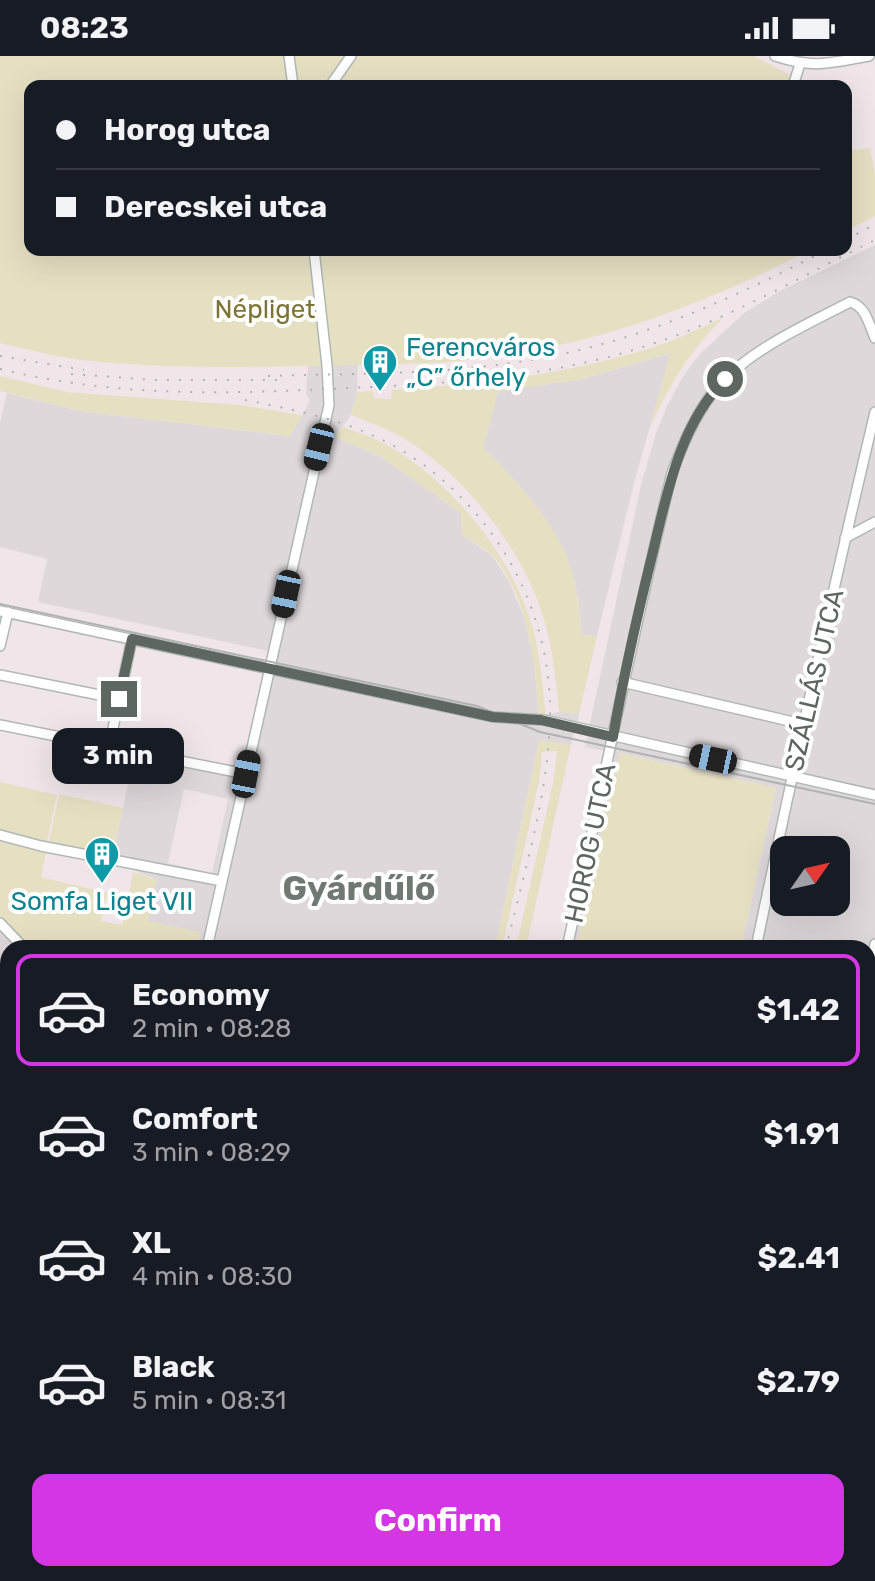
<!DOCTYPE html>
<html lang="en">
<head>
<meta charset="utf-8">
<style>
	body { margin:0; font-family:Rubik,sans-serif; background:#20242c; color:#f1f3f6; height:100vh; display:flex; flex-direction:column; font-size:30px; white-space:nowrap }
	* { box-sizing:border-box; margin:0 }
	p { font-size:26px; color:#9ea1a6 }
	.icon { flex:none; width:44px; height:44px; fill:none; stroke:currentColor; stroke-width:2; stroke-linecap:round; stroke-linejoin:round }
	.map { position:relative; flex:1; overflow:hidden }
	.side { position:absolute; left:0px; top:884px; width:876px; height:642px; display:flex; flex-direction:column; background:#171b24; border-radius:24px 24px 0 0; box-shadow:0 8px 32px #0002 }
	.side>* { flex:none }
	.guide { position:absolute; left:24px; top:24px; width:828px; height:176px; border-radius:16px; box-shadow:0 8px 32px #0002; display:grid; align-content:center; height:176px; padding:0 32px; background:#171b24 }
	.needle { width:52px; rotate:56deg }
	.controls { position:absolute; left:770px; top:780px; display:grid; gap:16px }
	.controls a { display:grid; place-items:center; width:80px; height:80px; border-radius:16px; background:#171b24; box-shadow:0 8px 32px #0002; font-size:40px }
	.end { position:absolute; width:36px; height:36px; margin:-18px; border:10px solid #5e6661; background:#fff; box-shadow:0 0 0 4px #fff }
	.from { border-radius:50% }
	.bubble { position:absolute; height:56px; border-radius:16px; background:#171b24; box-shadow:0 8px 32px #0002; font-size:26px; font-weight:700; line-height:56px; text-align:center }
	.car { position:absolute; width:24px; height:48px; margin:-24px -12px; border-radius:10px; box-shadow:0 0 6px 2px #0007; background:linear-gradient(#222 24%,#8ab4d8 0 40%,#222 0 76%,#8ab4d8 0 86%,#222 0) }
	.guide b { display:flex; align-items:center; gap:28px; height:76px; font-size:30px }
	.guide b+b { border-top:2px solid #363941 }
	.guide i { width:20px; height:20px; background:#f1f3f6 }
	ul { padding:14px 0 0; list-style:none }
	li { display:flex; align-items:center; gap:24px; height:112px; margin:0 16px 12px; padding:0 16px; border:4px solid transparent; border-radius:16px }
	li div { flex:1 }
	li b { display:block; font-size:30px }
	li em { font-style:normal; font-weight:700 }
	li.active { border-color:#d436e6 }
	li>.icon { width:72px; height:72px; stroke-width:1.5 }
	.cta { display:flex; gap:16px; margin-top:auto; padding:16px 32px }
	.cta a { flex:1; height:92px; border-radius:16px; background:#d436e6; color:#fff; font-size:32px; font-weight:700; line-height:92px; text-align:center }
	.status { display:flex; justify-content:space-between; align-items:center; height:56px; padding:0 40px; background:#171b24; direction:ltr }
	.status svg { height:22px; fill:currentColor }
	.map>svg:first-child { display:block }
	.commercial { fill:#fddeeb }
	.industrial { fill:#ded8db; fill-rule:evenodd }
	.education { fill:#e3d7dc }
	.green { fill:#e6e0c3 }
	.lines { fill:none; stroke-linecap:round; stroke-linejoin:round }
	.minor-casing { stroke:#b1b8b4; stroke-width:12 }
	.major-casing { stroke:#ef60a2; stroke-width:14 }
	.minor { stroke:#fff; stroke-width:9 }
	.major { stroke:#fdaec9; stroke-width:11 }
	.tram { stroke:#b0b2b1; stroke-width:2 }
	.rail { stroke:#b0b2b1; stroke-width:2; stroke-dasharray:2 10; stroke-linecap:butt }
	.route { stroke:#5e6661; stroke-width:10 }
	.labels { text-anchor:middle; stroke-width:8; stroke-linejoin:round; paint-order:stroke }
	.park-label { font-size:26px; fill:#7e7435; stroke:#fff }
	.culture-label { font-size:26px; fill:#0d838f; stroke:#fff; text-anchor:start }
	.street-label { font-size:26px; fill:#5e6661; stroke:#fff }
	.district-label { font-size:34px; font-weight:bold; fill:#6f7872; stroke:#fff }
</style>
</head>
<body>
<div class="status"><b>08:23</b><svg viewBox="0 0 49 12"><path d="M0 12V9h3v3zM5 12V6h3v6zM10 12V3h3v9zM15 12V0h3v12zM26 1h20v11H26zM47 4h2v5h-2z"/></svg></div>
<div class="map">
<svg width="875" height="1525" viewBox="0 0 875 1525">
	<rect width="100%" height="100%" fill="#f0e6ea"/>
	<path class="commercial" d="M8,1137V1327L0,1329V1138Z"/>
	<path class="industrial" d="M875,189V1356L868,1369V892H741L776,732L620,697L576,892H561L605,695L585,691L641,429L656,377L667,350L684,319L698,300L744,257L778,236ZM784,794H836V846H784Z
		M671,297L634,427L597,580L582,579L578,541L569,506L483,392L498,335L582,323Z
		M358,308L357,336L351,359L335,381L381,401L461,457L462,479L492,499L510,527L524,561L534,604L539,660L559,656L579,658L571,689L539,684L495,892H8V1082L0,1083V858L126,878L145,858L154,822L141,818L113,800L134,700L242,719L268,595L38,546L47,503L0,491V367L7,337L81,355L290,380L310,345L306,338L308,309ZM184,733L228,743L212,817L168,807Z
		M8,1327V1518H362L361,1525H0V1329Z
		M396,1518H787L783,1525H395Z"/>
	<path class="education" d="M8,1082V1137L0,1138V1083Z"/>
	<path class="green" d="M0,0H754L795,22L791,30H30V194H810C705,248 595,290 477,303C422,310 364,308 308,310C233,311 158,313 83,304C55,301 27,293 0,287Z
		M870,92L875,118V160L846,175V95Z
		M723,262C689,296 668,331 649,374L670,297L582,323L498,336L483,392C516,424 552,462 569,506C578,529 579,555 582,579L597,580L579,658L559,656C556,622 552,586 541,554C518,485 455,407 390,375C378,369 364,364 351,359L357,336L373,335L374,342L391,343L392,334C481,328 569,318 654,291C678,283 700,272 723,262Z
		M0,320L67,336L240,349L302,359L290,380L81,355L0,335Z
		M343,371C356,376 371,380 383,387C447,421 503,489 528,557C540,590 542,626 546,660H539C535,609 529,541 493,500C485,492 472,485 462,479L461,457L381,401L335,381Z
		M539,684L571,689L526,892H516L554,722L557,695L542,696L539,726L502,892H495Z
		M620,697L776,732L741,892H576Z
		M0,726L57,739L47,786L0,775Z
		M59,738L123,752L113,800L49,786Z
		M0,785L46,797L41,821L107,837L101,865L122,869L133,816L157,824L148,865L201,876L197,892H24L0,867Z"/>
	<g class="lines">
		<g class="minor-casing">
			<path id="minor" d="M289,0L293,30
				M775,0C815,13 830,7 869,0
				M330,30L351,0
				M793,30L800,8
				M845,482L875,466
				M0,555L493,661L544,664L875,739
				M0,590L8,556
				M0,619L119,643
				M622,626L802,668
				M0,669L246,718
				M109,691L132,583
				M0,779L41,790L222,825
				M0,867L24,892
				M207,892L329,349L327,309L314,194
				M567,892C602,734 633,575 672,417C683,387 697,354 719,329C753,292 806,269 850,246C866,250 869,269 875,282
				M756,892C793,713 833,534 875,356
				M868,918L875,888
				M868,1043L875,1044
				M0,1071L8,1070
				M868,1275L875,1276
				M0,1338L8,1337
				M868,1351L875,1338
				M692,1518L693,1525
				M845,1522L858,1525
				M70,1525L72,1518
				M772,1525L776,1518"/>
		</g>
		<g class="major-casing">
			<path id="major" d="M868,1461L875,1448
				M868,1480L875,1467
				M836,1519L845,1522"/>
		</g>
		<use href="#minor" class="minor"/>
		<use href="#major" class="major"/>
		<path class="tram" d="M0,548L477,650L540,676L875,748"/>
		<path class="rail" d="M846,184L875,168
			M0,300L84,314
			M0,313C120,342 228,338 350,332C453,327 556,321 655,287C730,262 804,219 875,184
			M71,318L155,324H279
			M268,320C359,317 452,319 542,302C642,284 736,241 826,194
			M245,344C289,353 333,361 374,380C480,428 552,542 550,659C549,737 524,816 506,892
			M868,1408L875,1396
			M374,1525L375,1518
			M802,1525L806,1518"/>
	</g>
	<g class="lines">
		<path class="route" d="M119,643L132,583L493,661L541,664L613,681C623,623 636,565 650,508C666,444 677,372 725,323"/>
	</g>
	<defs>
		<g id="building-pin" transform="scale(1.8)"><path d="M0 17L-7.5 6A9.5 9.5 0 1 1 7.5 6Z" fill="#0f9aa8" stroke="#fff"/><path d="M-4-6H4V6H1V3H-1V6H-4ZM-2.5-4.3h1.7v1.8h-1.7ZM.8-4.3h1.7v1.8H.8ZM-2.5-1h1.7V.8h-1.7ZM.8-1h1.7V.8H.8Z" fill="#fff"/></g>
	</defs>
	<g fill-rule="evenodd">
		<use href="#building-pin" x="380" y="306"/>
		<use href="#building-pin" x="102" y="798"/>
	</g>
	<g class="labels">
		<g class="park-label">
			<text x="265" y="262">Népliget</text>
		</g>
		<g class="culture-label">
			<text x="406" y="300">Ferencváros<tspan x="406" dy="30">„C” őrhely</tspan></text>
			<text x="102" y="854" text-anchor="middle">Somfa Liget VII</text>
		</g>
		<g class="street-label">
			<text transform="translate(814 624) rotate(-77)" y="9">SZÁLLÁS UTCA</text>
			<text transform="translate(590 787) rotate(-78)" y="9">HOROG UTCA</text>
		</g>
		<g class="district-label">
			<text x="359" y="844">Gyárdűlő</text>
		</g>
	</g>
</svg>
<div class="controls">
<a><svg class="needle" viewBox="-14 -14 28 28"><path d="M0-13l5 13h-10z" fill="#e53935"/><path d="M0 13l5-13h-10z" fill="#9ea1a6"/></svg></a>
</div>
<i class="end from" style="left:725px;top:323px"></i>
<i class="end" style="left:119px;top:643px"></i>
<div class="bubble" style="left:52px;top:672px;width:132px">3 min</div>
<i class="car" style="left:319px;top:391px;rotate:194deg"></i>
<i class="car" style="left:286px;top:538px;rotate:192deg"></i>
<i class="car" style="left:713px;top:703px;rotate:282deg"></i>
<i class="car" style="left:246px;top:718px;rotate:11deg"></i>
<div class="guide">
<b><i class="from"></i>Horog utca</b>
<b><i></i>Derecskei utca</b>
</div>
<section class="side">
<ul>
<li class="active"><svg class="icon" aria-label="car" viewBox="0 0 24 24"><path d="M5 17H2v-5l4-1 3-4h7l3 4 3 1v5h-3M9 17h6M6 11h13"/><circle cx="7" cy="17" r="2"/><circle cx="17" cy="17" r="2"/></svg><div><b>Economy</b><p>2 min · 08:28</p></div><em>$1.42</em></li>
<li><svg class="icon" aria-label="car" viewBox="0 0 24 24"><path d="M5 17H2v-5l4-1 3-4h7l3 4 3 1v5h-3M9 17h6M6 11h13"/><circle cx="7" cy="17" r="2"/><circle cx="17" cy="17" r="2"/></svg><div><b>Comfort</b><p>3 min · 08:29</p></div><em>$1.91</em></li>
<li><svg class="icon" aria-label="car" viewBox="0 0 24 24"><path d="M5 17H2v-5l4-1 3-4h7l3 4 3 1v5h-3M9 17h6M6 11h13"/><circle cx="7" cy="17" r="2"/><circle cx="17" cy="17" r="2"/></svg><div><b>XL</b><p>4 min · 08:30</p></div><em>$2.41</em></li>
<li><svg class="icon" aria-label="car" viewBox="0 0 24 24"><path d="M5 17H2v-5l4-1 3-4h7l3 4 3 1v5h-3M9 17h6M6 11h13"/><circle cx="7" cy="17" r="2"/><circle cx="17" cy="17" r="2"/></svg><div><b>Black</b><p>5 min · 08:31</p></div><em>$2.79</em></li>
</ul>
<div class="cta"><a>Confirm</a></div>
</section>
</div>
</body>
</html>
